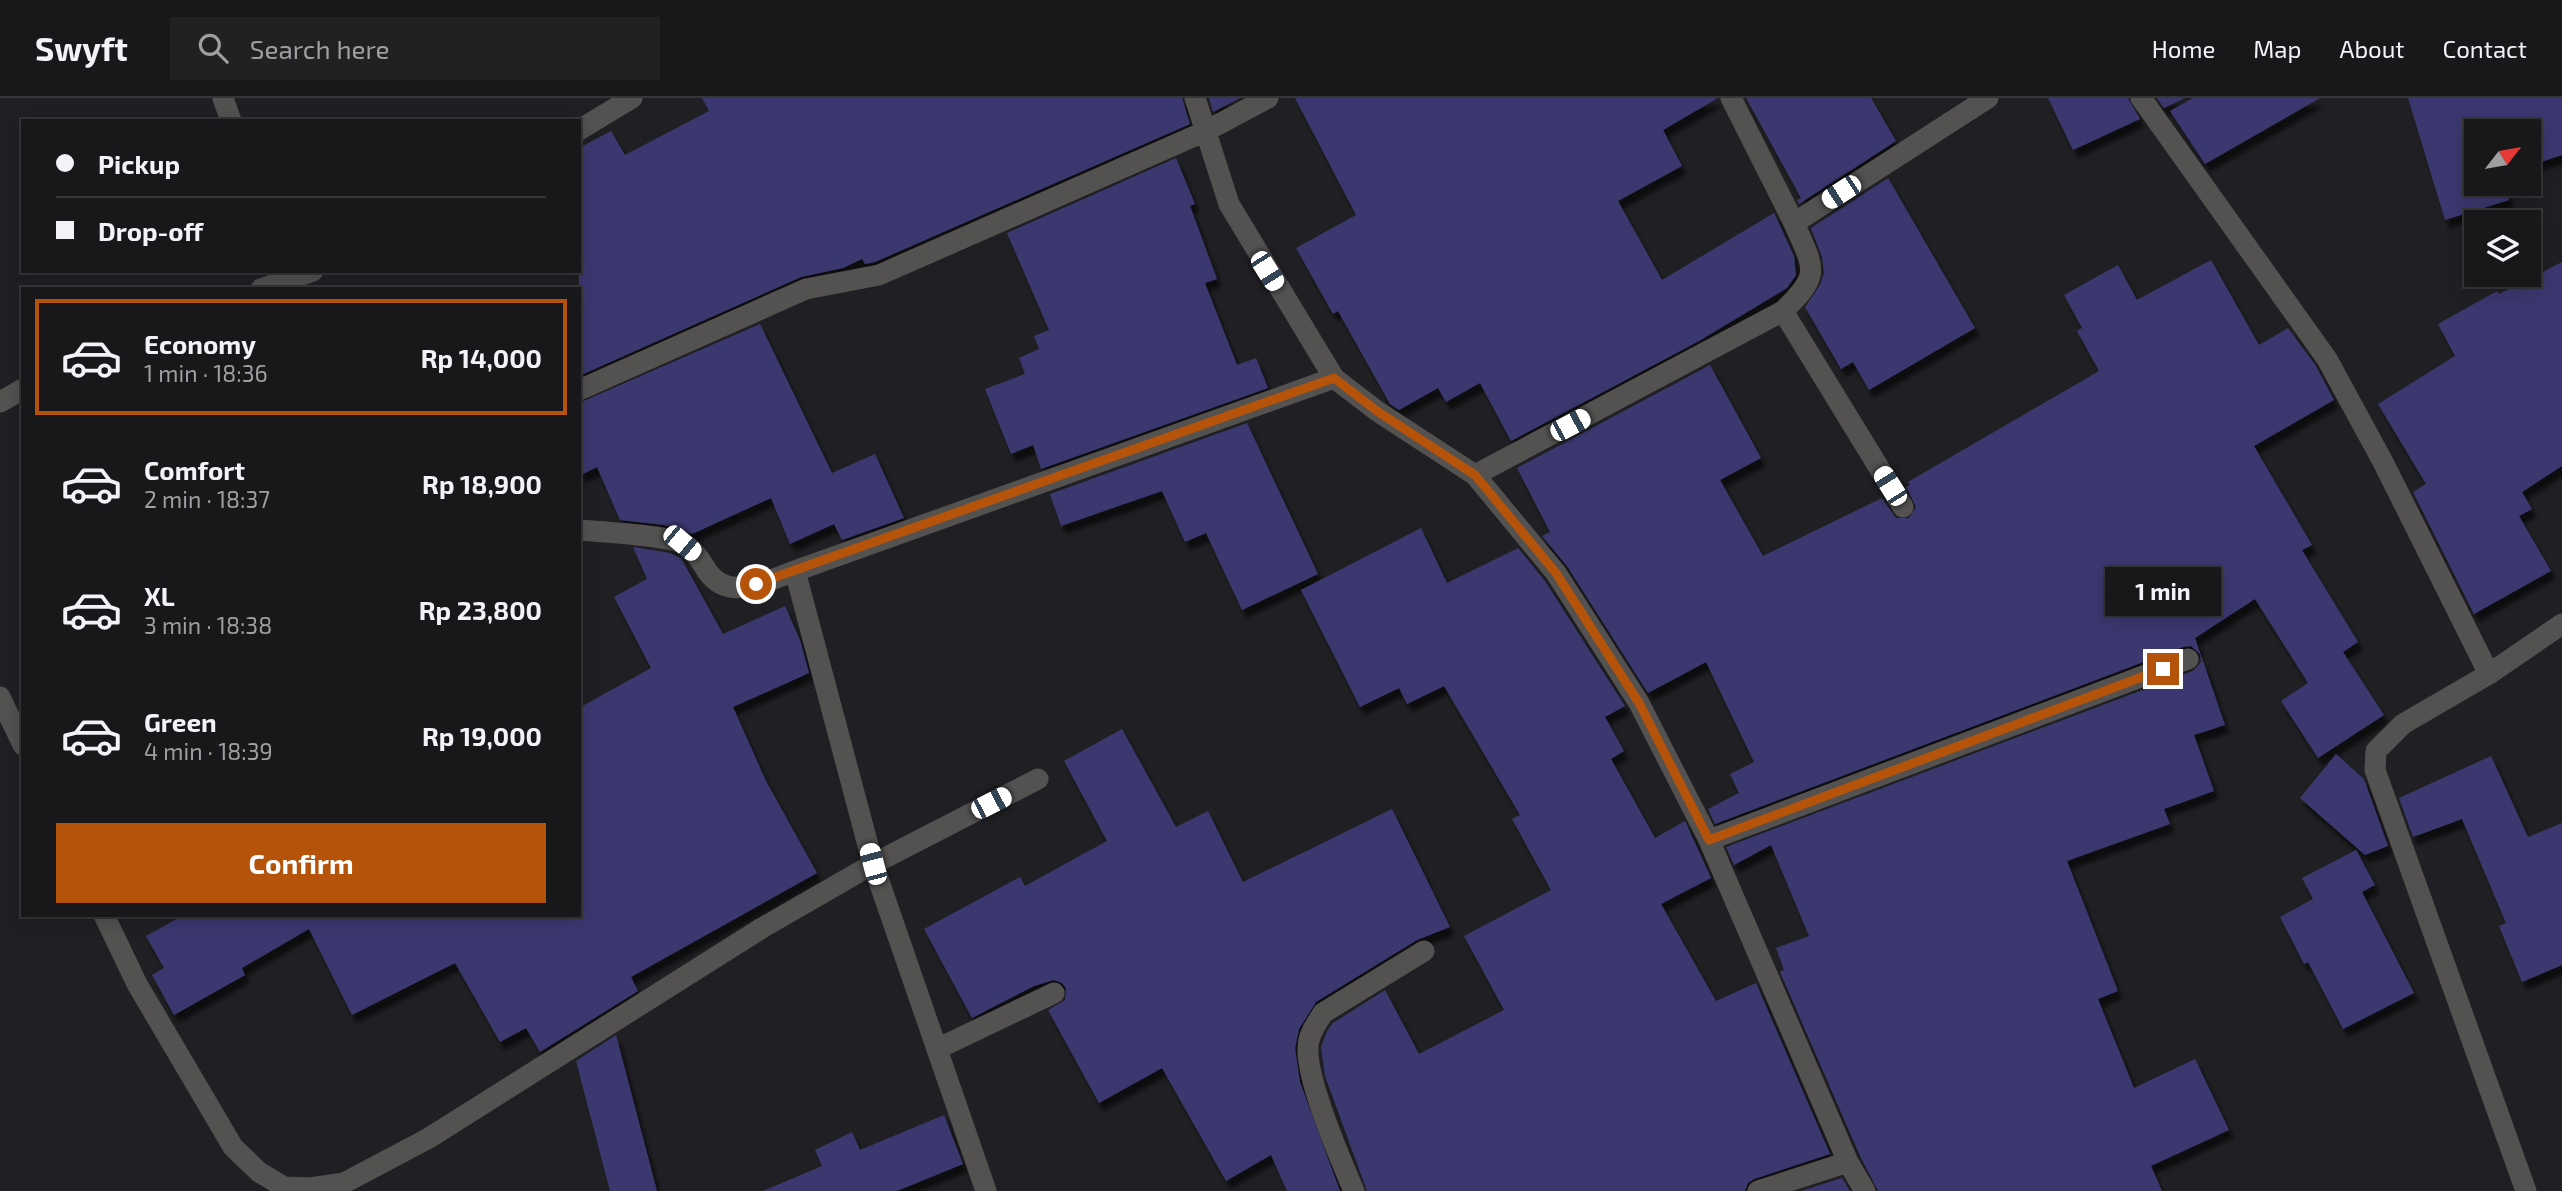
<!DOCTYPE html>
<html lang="en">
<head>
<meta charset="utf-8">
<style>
	body { margin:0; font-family:"Exo 2",sans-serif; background:#212023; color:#f1f3f6; height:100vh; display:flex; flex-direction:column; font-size:26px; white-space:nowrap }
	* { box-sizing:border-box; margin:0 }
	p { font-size:23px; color:#9f9fa2 }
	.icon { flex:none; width:38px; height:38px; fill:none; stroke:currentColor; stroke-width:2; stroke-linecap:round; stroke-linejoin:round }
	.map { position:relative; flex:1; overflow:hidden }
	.side { position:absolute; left:21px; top:189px; width:560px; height:630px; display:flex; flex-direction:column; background:#18171a; border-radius:0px; box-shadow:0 4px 18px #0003,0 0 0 2px #363639 }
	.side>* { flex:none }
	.banner { position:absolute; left:21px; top:21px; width:560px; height:154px; border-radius:0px; box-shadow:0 4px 18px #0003,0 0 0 2px #363639; display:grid; align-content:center; height:154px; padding:0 35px; background:#18171a }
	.needle { width:46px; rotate:59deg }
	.tools { position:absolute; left:2464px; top:21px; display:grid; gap:14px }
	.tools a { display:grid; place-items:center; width:77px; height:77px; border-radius:0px; background:#18171a; box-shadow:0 4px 18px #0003,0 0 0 2px #363639; font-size:35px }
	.end { position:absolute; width:32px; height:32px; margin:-16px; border:9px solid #b45309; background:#fff; box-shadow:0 0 0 4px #fff }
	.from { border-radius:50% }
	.bubble { position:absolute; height:49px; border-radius:0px; background:#18171a; box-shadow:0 4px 18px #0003,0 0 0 2px #363639; font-size:23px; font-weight:700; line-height:49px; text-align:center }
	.car { position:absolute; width:21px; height:42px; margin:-21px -10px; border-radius:9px; box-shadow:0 0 5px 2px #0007; background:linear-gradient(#fff 24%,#345 0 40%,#fff 0 76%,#345 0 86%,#fff 0) }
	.banner b { display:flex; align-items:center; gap:24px; height:66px; font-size:26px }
	.banner b+b { border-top:2px solid #363639 }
	.banner i { width:18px; height:18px; background:#f1f3f6 }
	ul { padding:12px 0 0; list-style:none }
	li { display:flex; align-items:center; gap:21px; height:116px; margin:0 14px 10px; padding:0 21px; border:4px solid transparent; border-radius:0px }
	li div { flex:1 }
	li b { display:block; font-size:26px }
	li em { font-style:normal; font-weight:700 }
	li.selected { border-color:#b45309 }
	li>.icon { width:63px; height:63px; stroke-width:1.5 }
	.primary-button { display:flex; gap:14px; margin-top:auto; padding:14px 35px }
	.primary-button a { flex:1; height:80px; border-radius:0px; background:#b45309; color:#fff; font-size:28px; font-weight:700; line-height:80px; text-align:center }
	header { display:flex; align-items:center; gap:42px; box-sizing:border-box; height:98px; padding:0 35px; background:#18171a; border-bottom:2px solid #363639 }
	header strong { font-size:33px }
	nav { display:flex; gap:38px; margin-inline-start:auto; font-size:24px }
	.search { width:490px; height:63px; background:#212023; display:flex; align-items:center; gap:18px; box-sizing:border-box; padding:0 24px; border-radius:0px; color:#9f9fa2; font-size:26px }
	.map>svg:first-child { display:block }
	.building { fill:#3b396f; filter:url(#shadow) }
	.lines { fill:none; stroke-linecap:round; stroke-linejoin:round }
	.minor { stroke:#545250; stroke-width:21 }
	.route { stroke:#b45309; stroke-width:9 }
</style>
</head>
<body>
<header>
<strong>Swyft</strong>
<div class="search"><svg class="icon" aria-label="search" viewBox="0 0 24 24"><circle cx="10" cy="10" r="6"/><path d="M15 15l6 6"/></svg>Search here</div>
<nav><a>Home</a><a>Map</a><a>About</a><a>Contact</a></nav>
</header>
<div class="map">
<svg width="2562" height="1093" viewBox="0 0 2562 1093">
	<defs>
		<filter id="shadow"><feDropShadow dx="4.5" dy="8" stdDeviation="2" flood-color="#0009"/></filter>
	</defs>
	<rect width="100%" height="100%" fill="#201f23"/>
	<path class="building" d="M702,0H1182L1190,26L875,164L865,166L862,161L843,170L801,179L579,278V50L611,33L625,57L709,13Z
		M1209,0H1240L1213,14Z
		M1295,0H1718L1663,32L1682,68L1618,103L1662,182L1774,115L1794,158L1796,177L1787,190L1699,243L1511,343L1480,285L1446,304L1438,290L1399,312L1390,306L1338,213L1333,216L1296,150L1356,117Z
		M1746,0H1871L1896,43L1799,106L1797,102L1801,100Z
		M2048,0H2128L2140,21L2073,52Z
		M2157,0H2185L2164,10Z
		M2193,0H2320L2205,66L2170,13Z
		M2408,0H2562V57L2529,68V33H2476V86H2504L2509,102L2445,122Z
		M1176,60L1195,106L1190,108L1217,181L1205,185L1237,267L1256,260L1268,290L1041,371L1033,347L1011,356L985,291L1025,276L1019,260L1039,251L1034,238L1049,232L1007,135Z
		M1888,80L1975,230L1869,292L1853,264L1841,271L1805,209L1820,187L1824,175L1822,159L1811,130Z
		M2211,162L2259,247L2288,230L2316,268L2334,302L2254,348L2312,447L2302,452L2358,544L2343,554L2384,617L2318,660L2281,603L2308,585L2255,501L2195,540L2225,627L2194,637L2214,693L2164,711L2170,726L2067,763L2118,893L2098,901L2134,990L2195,961L2229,1032L2151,1068L2162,1093H1878L1860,1058L1780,874L1784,872L1776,850L1809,838L1771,747L1734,767L1726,749L2193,573L2201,564L2200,556L2191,548L2183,549L1715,726L1708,711L1739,695L1730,676L1754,664L1706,564L1648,595L1567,468L1542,438L1550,434L1517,370L1710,267L1761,360L1720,382L1763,458L1882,400L1896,420H1909L1916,409L1906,389L1910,387L1908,384L2099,273L2077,233L2082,230L2064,197L2118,167L2137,202Z
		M2562,164V368L2522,394L2532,411L2519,418L2551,473L2474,516L2413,394L2426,386L2378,306L2455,258L2438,226L2497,193L2499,196Z
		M760,226L832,375L875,356L904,420L842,442L834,426L790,446L771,400L692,436L664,427L620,422L597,369L579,378V305Z
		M1247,325L1318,476L1242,512L1206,435L1185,444L1162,393L1061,428L1050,396Z
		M1421,430L1447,485L1518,450L1545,483L1625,608L1605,619L1624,653L1611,661L1655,740L1685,723L1711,780L1661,806L1716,903L1756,885L1830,1056L1754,1081L1748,1085L1745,1093H1367L1325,978L1321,949L1327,933L1333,925L1385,892L1419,956L1504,912L1464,838L1551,792L1512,721L1520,717L1444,588L1407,606L1399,590L1360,609L1301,492Z
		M633,449L670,455L681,460L723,536L785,508L800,542L809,575L733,609L766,683L817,775L631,879L638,893L540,954L526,930L500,944L455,865L352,917L309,831L242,870L245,877L174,917L152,877L164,870L146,838L184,817H579V610L651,570L614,499L647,481Z
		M1122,631L1176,729L1208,713L1243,784L1392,711L1450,829L1417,842L1316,904L1299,931L1295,950L1300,984L1340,1093H1287L1271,1057L1226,1083L1162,970L1099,1005L1048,912L1065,902L1066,890L1062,885L1054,882L1034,888L972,920L924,831L1020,779L1025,788L1107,743L1064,663Z
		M2336,656L2364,681L2388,748L2365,757L2300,700Z
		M2491,658L2528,739L2562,725V867L2522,884L2499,828L2506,825L2462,721L2413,739L2399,700Z
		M2356,752L2375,787L2362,794L2414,895L2343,931L2308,864L2304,866L2280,819L2313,801L2302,780Z
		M616,937L657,1093H610L576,963Z
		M944,1017L963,1066L897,1093H763L822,1068L815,1052L852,1034L860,1052Z
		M1842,1080L1850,1093H1801Z"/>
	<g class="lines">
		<path class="minor" d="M223,0L231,23
			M1195,0L1229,106L1334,280L1377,313L1475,377L1556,475L1639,605L1709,742L1848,1064L1865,1093
			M1731,0L1794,125L1988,0
			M2141,0L2327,261L2383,364L2489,576
			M579,32L632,0
			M261,191L313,173
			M1783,213L1903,409
			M579,292L806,191L879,177L1206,33L1268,0
			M0,304L23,291
			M1475,377L1783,213C1822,176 1814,171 1794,125
			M579,432C602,434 664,437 682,445C693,450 701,463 707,473C729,505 766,483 795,473L873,766L986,1093
			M795,473L1334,280
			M0,599L23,647
			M1709,742L2188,561
			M104,817L137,886L233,1049L259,1074L284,1089L310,1090L344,1085L429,1040L762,830L873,766L1038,681
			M937,951L1054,895
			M1354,1093C1340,1060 1306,982 1308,949C1308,936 1317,925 1323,915L1424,853
			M1758,1093L1848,1064
			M2526,1093L2375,672L2376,653L2403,626L2489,576L2562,526"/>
	</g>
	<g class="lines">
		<path class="route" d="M756,486L1334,280L1377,313L1475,377L1556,475L1639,605L1709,742L2163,571"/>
	</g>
</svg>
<div class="tools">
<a><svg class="needle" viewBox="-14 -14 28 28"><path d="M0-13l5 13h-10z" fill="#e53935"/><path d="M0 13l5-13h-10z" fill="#9f9fa2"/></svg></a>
<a><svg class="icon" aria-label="layers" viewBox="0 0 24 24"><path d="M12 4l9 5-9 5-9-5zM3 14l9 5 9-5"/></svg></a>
</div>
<i class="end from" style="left:756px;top:486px"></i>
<i class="end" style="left:2163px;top:571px"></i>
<div class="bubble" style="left:2105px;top:469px;width:116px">1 min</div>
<i class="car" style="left:1841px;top:94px;rotate:237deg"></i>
<i class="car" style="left:1267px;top:173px;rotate:148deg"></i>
<i class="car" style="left:1570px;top:327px;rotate:62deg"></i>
<i class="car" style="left:1890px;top:388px;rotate:328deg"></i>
<i class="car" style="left:682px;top:445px;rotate:130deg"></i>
<i class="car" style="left:991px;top:705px;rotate:63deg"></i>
<i class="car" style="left:873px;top:766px;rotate:345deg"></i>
<div class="banner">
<b><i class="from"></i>Pickup</b>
<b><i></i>Drop-off</b>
</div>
<section class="side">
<ul>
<li class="selected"><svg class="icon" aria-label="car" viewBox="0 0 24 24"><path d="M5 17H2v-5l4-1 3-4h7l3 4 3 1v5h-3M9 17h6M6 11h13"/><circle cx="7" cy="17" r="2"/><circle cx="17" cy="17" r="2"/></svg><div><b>Economy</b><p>1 min · 18:36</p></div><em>Rp 14,000</em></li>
<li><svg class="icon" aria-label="car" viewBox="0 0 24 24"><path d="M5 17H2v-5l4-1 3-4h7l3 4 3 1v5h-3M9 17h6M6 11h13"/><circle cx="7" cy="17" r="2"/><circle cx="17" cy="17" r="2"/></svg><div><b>Comfort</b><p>2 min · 18:37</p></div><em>Rp 18,900</em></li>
<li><svg class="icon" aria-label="car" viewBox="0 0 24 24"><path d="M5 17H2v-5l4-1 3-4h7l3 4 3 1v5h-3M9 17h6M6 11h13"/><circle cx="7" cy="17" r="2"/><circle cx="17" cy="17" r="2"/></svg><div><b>XL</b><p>3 min · 18:38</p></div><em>Rp 23,800</em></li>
<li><svg class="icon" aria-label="car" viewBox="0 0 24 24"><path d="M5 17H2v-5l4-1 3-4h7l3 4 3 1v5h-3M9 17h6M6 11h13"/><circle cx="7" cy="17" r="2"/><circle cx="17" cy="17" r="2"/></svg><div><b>Green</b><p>4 min · 18:39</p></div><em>Rp 19,000</em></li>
</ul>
<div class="primary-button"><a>Confirm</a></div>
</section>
</div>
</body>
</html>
